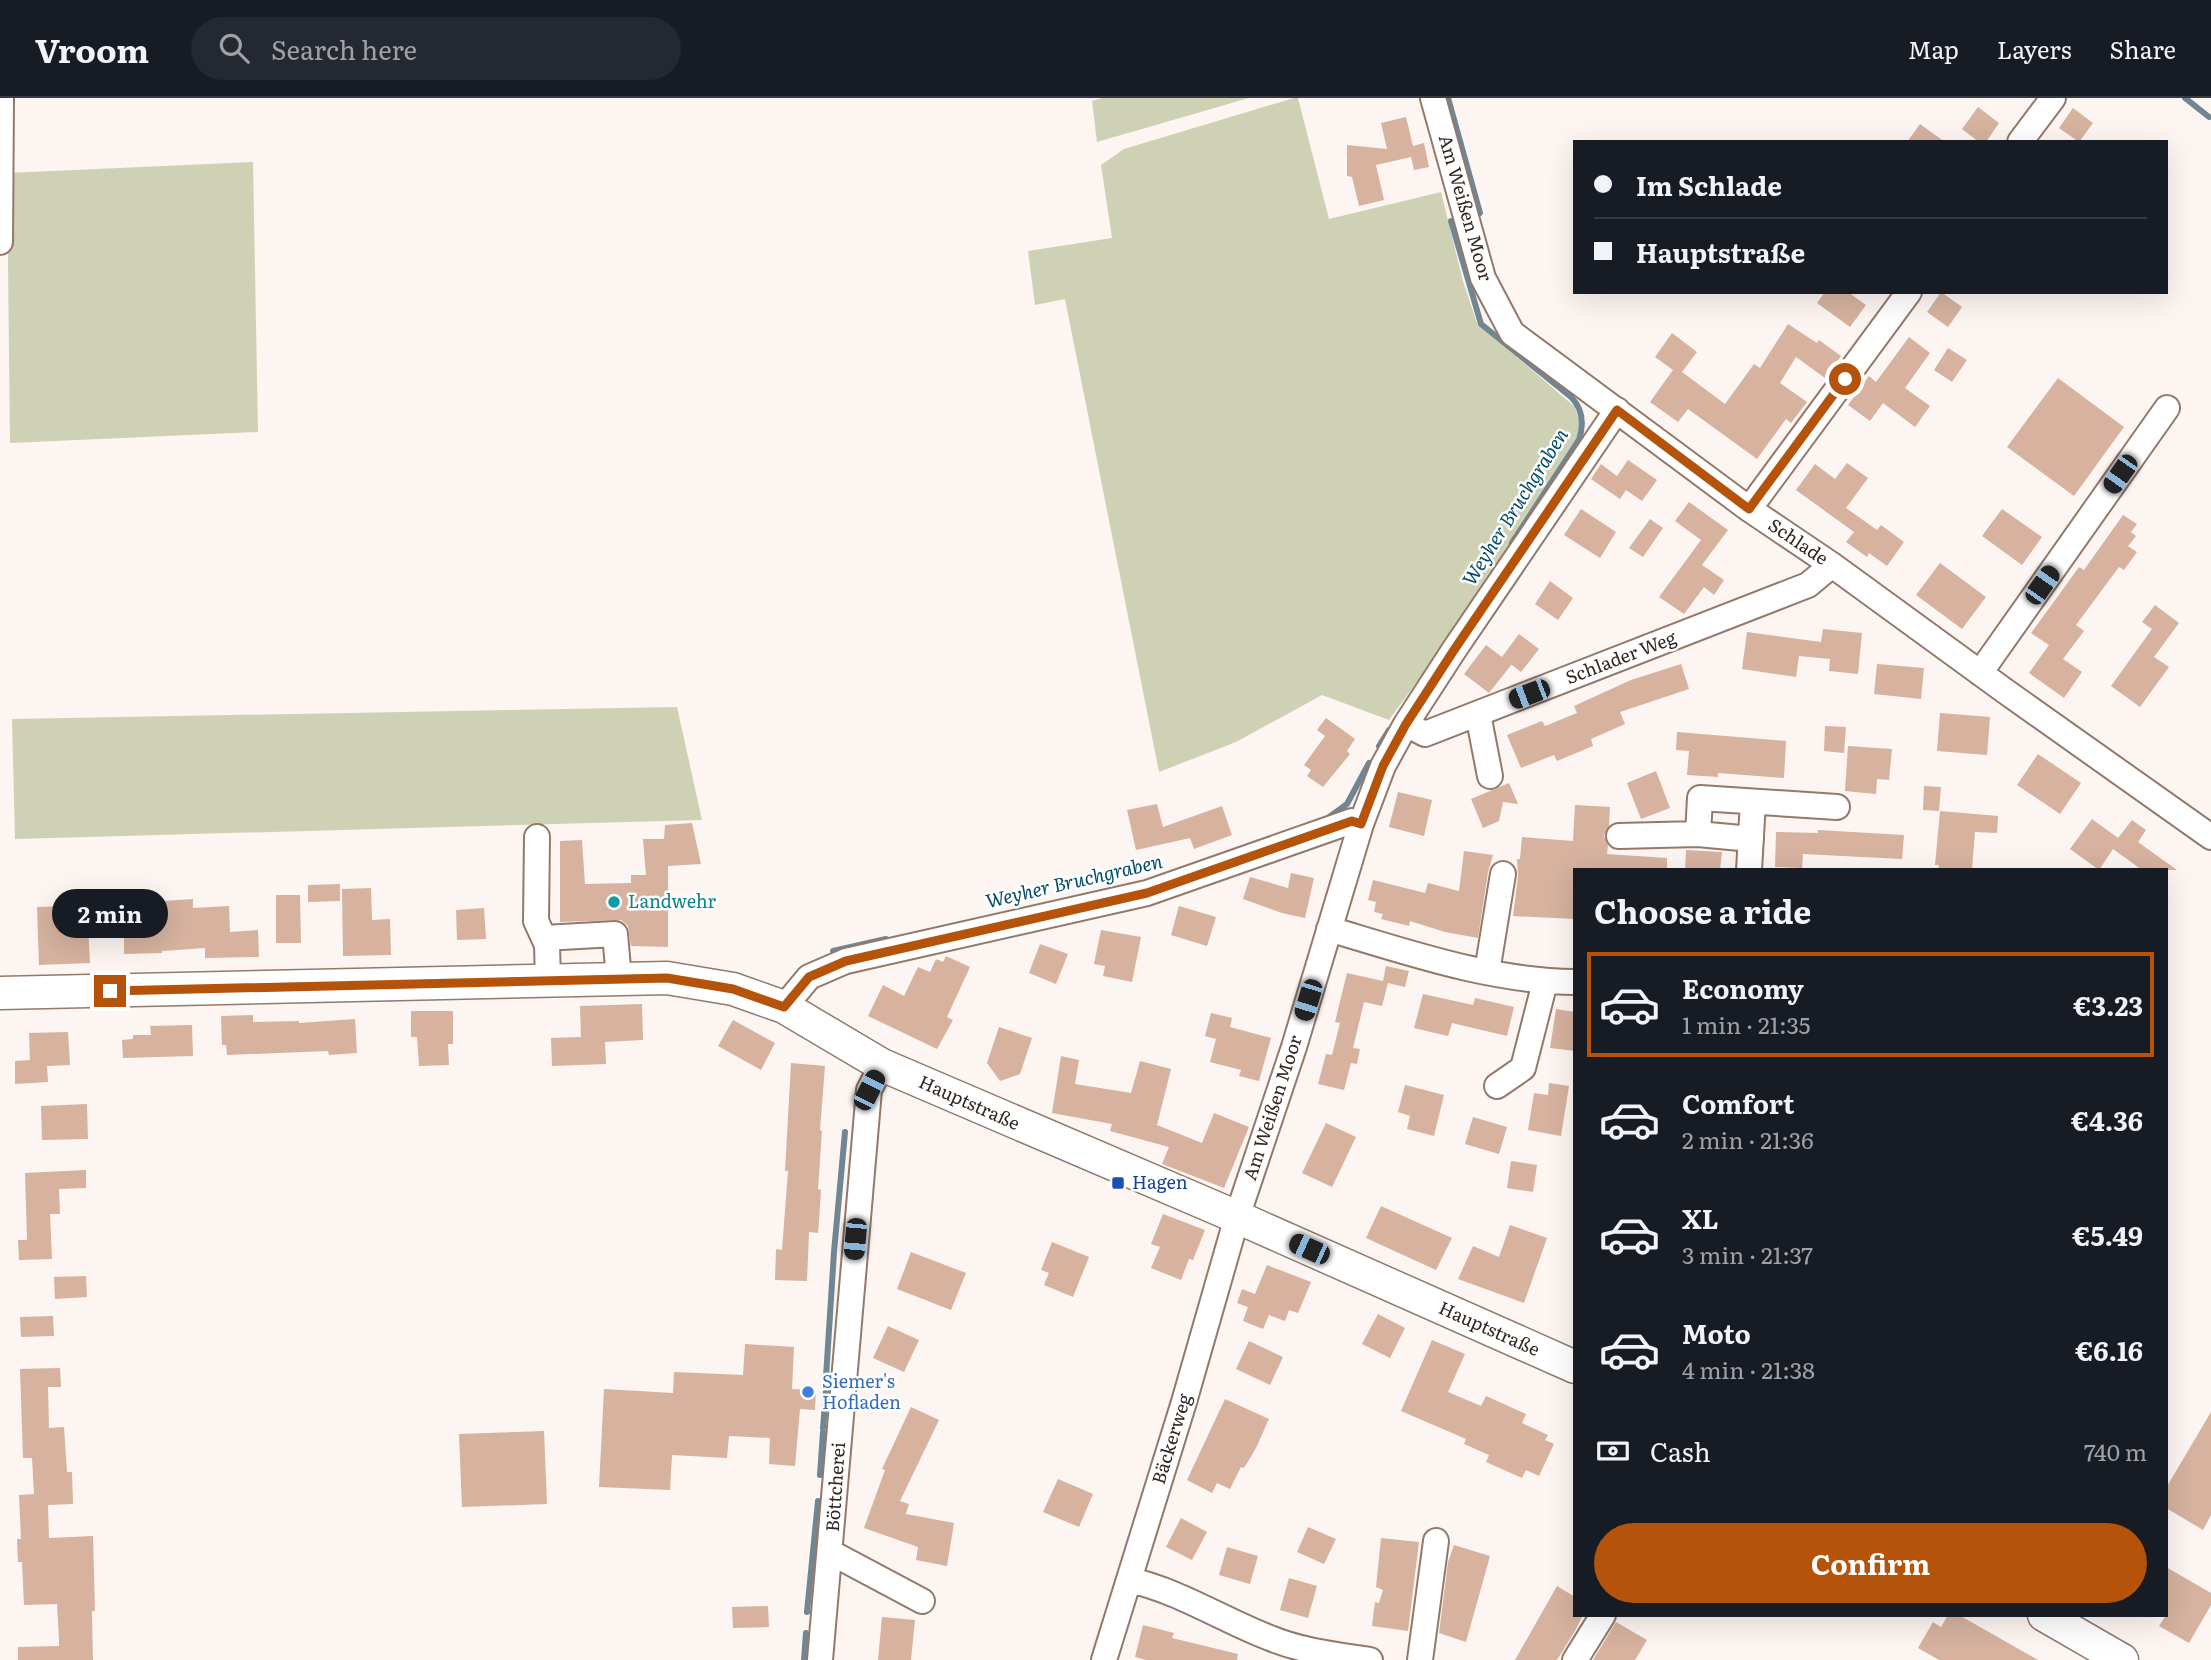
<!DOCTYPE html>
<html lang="en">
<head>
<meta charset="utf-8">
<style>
	body { margin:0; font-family:Literata,serif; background:#242831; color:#f1f3f6; height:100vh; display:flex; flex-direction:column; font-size:26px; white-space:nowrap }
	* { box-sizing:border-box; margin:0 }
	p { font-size:23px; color:#9ea1a6 }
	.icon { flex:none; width:38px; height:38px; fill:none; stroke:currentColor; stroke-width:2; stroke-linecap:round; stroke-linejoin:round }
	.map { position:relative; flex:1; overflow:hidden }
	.drawer { position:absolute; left:1573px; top:770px; width:595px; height:749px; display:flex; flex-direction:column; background:#171b24; border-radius:0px; box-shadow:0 7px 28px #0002 }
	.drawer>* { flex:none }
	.banner { position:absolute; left:1573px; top:42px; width:595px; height:154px; border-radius:0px; box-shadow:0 7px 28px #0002; display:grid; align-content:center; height:154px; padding:0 21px; background:#171b24 }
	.end { position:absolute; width:32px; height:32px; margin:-16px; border:9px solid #b45309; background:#fff; box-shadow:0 0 0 4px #fff }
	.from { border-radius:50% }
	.bubble { position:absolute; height:49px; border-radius:24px; background:#171b24; box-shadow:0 7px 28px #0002; font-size:23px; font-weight:700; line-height:49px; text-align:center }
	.car { position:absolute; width:21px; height:42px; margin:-21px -10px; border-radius:9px; box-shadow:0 0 5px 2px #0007; background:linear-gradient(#222 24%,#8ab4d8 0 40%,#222 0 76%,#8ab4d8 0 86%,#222 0) }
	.banner b { display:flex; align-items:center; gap:24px; height:66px; font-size:26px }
	.banner b+b { border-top:2px solid #363941 }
	.banner i { width:18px; height:18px; background:#f1f3f6 }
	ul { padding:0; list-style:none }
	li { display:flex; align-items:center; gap:21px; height:105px; margin:0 14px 10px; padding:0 7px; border:4px solid transparent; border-radius:0px }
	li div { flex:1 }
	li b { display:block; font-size:26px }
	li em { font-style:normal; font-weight:700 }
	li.on { border-color:#b45309 }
	li>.icon { width:63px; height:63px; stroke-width:1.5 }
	h2 { padding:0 21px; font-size:32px; line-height:84px }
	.pay { display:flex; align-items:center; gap:18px; height:77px; padding:0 21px; font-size:26px }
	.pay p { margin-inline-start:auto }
	.cta { display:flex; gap:14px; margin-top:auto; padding:14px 21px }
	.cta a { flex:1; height:80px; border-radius:42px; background:#b45309; color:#fff; font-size:28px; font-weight:700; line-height:80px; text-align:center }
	header { display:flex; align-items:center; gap:42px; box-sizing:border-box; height:98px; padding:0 35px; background:#171b24; border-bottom:2px solid #363941 }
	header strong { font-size:33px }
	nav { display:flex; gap:38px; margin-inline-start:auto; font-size:24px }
	.search { width:490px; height:63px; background:#242831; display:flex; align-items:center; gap:18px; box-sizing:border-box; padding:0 24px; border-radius:38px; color:#9ea1a6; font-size:26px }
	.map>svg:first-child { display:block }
	.green { fill:#cfd1b4 }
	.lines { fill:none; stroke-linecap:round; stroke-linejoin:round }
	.stream { stroke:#708692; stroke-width:6 }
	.building { fill:#d6b29f }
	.minor-casing { stroke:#94796b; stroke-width:28 }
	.major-casing { stroke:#94796b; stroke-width:35 }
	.minor { stroke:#fff; stroke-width:24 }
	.major { stroke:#fff; stroke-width:32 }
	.route { stroke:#b45309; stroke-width:9 }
	.culture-dot { fill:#0f9aa8; stroke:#fff; stroke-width:2.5 }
	.transit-dot { fill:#1a4fb4; stroke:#fff; stroke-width:2.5 }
	.shop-dot { fill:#3f7fe0; stroke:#fff; stroke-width:2.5 }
	.labels { text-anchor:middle; stroke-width:5; stroke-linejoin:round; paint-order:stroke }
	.street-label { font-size:18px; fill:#322721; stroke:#fff }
	.culture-label { font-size:18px; fill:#0d838f; stroke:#fff; text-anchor:start }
	.transit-label { font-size:18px; fill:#164399; stroke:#fff; text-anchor:start }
	.shop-label { font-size:18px; fill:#366cbe; stroke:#fff; text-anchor:start }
	.water-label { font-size:19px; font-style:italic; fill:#004c68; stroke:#fff }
</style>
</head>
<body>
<header>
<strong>Vroom</strong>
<div class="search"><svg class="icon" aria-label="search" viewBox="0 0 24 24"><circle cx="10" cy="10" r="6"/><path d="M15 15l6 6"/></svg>Search here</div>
<nav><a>Map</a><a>Layers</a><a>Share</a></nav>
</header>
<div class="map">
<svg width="2211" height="1562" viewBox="0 0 2211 1562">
	<rect width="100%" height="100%" fill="#fcf5f2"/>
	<path class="green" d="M1102,0H1249L1097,44L1092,3Z
		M1294,0H1298L1329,121L1441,94L1463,183L1477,225L1575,309L1579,324L1577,342L1443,548L1389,622L1322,597L1236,644L1159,674L1065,201L1035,207L1028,153L1112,140L1101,67L1124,51Z
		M253,64L258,334L10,345L7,75Z
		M677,609L702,722L15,741L12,621Z"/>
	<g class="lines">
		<path class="stream" d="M1448,0L1480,115
			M2185,0L2209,19
			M1451,123L1481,226L1571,299C1583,311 1584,326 1579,342L1512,445
			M1379,648L1389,632
			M1328,720L1347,706L1369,665
			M833,853L886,841
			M826,1279L834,1154L845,1034
			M823,1330L826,1293
			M820,1377L823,1334
			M807,1514L818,1403
			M804,1562L806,1535"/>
	</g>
	<path class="building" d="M1978,9L1999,25L1986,44H1979L1962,31Z
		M2073,10L2093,25L2079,44L2059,30Z
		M1406,19L1413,48L1424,45L1429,69L1414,72L1411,59L1376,67L1384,102L1359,108L1352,79L1347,78V47L1387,51L1381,25Z
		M1920,26L1945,44H1907Z
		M1825,194H1848L1866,207L1850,229L1817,205Z
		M1941,194L1962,209L1948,229L1927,214Z
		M1788,226L1817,245L1819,242L1841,258L1825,280L1796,259L1780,285L1807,304L1791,325L1786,321L1757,361L1688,311L1678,324L1650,304L1673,272L1655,259L1672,235L1697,254L1682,274L1725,306L1754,266L1760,270Z
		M1909,239L1930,255L1905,290L1930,308L1915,329L1883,305L1870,323L1848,307L1869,278L1876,284Z
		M1948,250L1967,262L1952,284L1934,272Z
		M2058,280L2124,329L2074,398L2007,349Z
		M1628,362L1657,382L1642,403L1626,392L1620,401L1591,381L1601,366L1617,378Z
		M1847,365L1868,380L1846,410L1877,432L1881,427L1904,444L1887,468L1869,455L1867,459L1846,444L1854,434L1796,392L1815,366L1835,381Z
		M1689,404L1728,432L1702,467L1724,482L1714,497L1704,489L1684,516L1659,499L1701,442L1675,423Z
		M1581,411L1616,434L1600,460L1564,437Z
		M2002,411L2042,439L2022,467L1982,438Z
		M2123,417L2137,426L2131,434L2136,438L2128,448L2137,454L2124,472L2119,469L2076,527L2084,533L2063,561L2082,574L2064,600L2029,575L2049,547L2031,535L2079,469L2084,472Z
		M1650,421L1663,430L1643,459L1629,450Z
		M1940,465L1986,499L1962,531L1916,497Z
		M1550,483L1573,500L1558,522L1535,506Z
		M2155,507L2179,525L2154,559L2169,569L2140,609L2111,588L2152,531L2142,524Z
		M1823,531L1862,535L1858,576L1829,573L1830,561L1799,558L1796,579L1742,571L1747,534L1821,544Z
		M1519,536L1539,551L1521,574L1508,564L1512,566L1489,595L1464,576L1486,547L1502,559Z
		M1681,566L1689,591L1620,614L1625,626L1591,641L1593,648L1557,663L1554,657L1521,670L1507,637L1542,623L1545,628L1577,615L1574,608L1631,582Z
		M1877,566L1924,570L1921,601L1874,596Z
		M1940,615L1990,619L1987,657L1937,653Z
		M1326,620L1355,641L1347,653L1350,656L1323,689L1307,678L1311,672L1304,667L1325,638L1317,632Z
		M1825,628L1846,629L1844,655L1824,653Z
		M1677,634L1786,643L1784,680L1718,675V679L1687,677L1689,653L1676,652Z
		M1848,648L1892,651L1889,682L1877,681L1876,696L1845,693Z
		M2038,656L2081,685L2060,716L2017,687Z
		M1656,673L1670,710L1641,721L1627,685Z
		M1509,685L1518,706L1503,704L1499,723L1483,730L1471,701Z
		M1924,688L1941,689L1939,713L1923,712Z
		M1398,694L1432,702L1424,738L1389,729Z
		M1157,706L1163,729L1222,708L1232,737L1194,751L1190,740L1136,752L1127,712Z
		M1575,707L1610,709L1609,728L1604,738L1608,747L1607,756L1667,760V772H1575V821L1513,818L1518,778L1517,761H1520L1522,739L1573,743Z
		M1940,713L1998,718L1997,735L1975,734L1972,771L1938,772L1939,767H1935Z
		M2092,721L2118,740L2132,722L2146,732L2138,744L2177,772H2142L2113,751L2099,772L2070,751Z
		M692,725L701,766L668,768V849L631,848L628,828L621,822L560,824V743L582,742L585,786L631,785V777H646L643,741H664L665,727Z
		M1818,732L1904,737L1902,761L1803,756L1802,770L1775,769L1776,734L1818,735Z
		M1686,752L1722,754L1720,772H1685Z
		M1464,753L1493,757L1488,774L1478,840L1445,834L1410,823L1409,828L1381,821L1383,816L1374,814L1376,804L1368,802L1373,782L1425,795L1428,785L1459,793Z
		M1291,775L1314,780L1305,820L1282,815L1243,801L1250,779L1288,790Z
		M340,786V803L308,804V787Z
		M371,790L372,822L390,821L391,857L343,858L342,791Z
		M276,797H300L301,845H276Z
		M193,801V810L229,808L230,834L258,832L259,859L205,860V850L162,853V855L124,856V816L163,815V803Z
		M65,808V829L88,828L90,865L39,867L37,809Z
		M1179,808L1216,819L1207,848L1171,837Z
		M484,810L486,841L457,842L456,812Z
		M1101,832L1141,839L1132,884L1103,878L1105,868L1094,866Z
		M1040,846L1068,856L1056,886L1029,875Z
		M946,858L970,869L947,919L953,922L937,951L868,918L883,887L904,898L918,869L930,874L936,861L943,864Z
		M1386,868L1409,873L1405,889L1388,885L1382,908L1364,904L1353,950L1360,951L1357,966L1351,965L1344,992L1318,986L1326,956L1332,957L1340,925L1335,924L1347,875L1383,883Z
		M1423,896L1473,907L1475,900L1514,909L1507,938L1452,925L1448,938L1414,930Z
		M642,906L643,942L605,944L606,966L552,968L551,940L581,939L580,908Z
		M1556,911L1575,914V953L1550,950Z
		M411,913H453V946H448L449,967L419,968L417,939H411Z
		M1211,915L1232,920L1230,929L1271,940L1259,983L1239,978L1241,972L1210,964L1216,941L1205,938Z
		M253,917V924L299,923V925L355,921L357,955L329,957L328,953L227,957L226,947H222L221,918Z
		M733,922L775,945L761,972L718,948Z
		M192,927L193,958L123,960L122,942L133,941V937H151L150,928Z
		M999,929L1032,940L1020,976L1000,983L987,965Z
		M68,934L70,967L47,968L48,984L15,986V963L30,962L29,935Z
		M1061,958L1079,962L1075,986L1131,995L1140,963L1171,971L1157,1027L1202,1045L1214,1015L1249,1029L1224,1090L1162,1066L1169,1049L1110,1033L1112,1026L1052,1015Z
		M791,965L825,968L820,1032L822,1033L818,1091L821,1092L819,1123L818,1135L809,1134L807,1183L775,1182L776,1151L782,1152L788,1073H785Z
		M1549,985L1569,988L1561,1038L1528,1032L1534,995L1548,997Z
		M1405,987L1444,997L1434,1038L1407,1031L1410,1018L1398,1014Z
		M87,1006L88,1041L42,1042L41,1008Z
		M1473,1019L1507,1029L1499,1056L1465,1046Z
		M1326,1025L1356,1039L1332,1089L1302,1075Z
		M1511,1063L1537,1067L1533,1094L1507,1090Z
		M86,1072V1090L59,1091L60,1116H50L52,1161L19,1162L18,1142H27L25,1075Z
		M1381,1108L1452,1140L1436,1172L1366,1140Z
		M1163,1116L1205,1132L1193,1162L1189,1161L1181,1182L1151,1170L1160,1149L1151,1146Z
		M1510,1127L1547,1140L1524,1205L1458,1181L1473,1148L1499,1159Z
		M1052,1144L1089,1159L1073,1199L1044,1187L1049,1175L1041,1172Z
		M911,1154L966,1175L951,1212L897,1191Z
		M1267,1167L1311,1184L1298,1215L1289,1212L1285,1223L1269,1217L1263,1231L1243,1223L1248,1209L1237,1205L1242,1191L1255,1196Z
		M86,1178L87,1199L55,1201L54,1179Z
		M1378,1216L1405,1230L1390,1260L1362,1246Z
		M53,1218L54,1238L21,1239L20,1219Z
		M888,1228L919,1242L904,1274L873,1260Z
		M1432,1242L1465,1256L1448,1294L1481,1308L1486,1298L1526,1316L1522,1325L1548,1337L1545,1342L1554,1346L1539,1378L1526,1372L1522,1380L1486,1364L1489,1357L1464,1346L1466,1341L1401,1313Z
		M1249,1243L1283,1259L1270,1287L1236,1271Z
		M745,1246L794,1249L792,1291L816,1292L815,1312L800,1311L795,1368L769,1366L770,1340L729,1338L727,1360L672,1357L670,1392L599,1389L604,1291L673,1295L674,1274L743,1277Z
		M60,1270L61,1289H48L49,1330L64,1329L67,1374H72L73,1406L48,1407L49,1440L93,1438L95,1513H92L93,1562H18V1549L59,1548V1542L57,1506L24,1507L22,1464H18L17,1441H21L19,1397L34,1396L32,1360H23L20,1271Z
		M1225,1301L1269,1321L1256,1350L1244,1370L1241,1369L1230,1391L1217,1385L1212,1395L1187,1382Z
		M911,1309L939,1322L900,1403L909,1406L906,1416L954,1425L947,1468L916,1462L918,1449L864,1430L885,1372L882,1371Z
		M2211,1314V1417L2203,1432L2166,1410V1390Z
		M544,1333L547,1406L462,1409L459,1336Z
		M1058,1381L1093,1396L1079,1429L1043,1414Z
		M1181,1420L1207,1434L1192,1462L1166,1449Z
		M1308,1429L1336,1441L1324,1466L1297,1454Z
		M1381,1440L1419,1444L1408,1533L1372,1528L1375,1504L1379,1505L1383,1492L1376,1489Z
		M1454,1447L1490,1458L1466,1544L1439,1535L1448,1464Z
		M1227,1449L1258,1458L1250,1486L1219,1477Z
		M2166,1469L2211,1495V1507L2189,1545L2159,1528L2166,1517Z
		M1289,1480L1317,1488L1308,1520L1280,1512Z
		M1557,1488L1575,1499V1517H1583L1575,1533L1557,1562H1515Z
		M768,1508L769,1529L733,1530L732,1509Z
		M1948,1517H1959L2038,1562H1939L1918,1550L1933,1524L1941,1529Z
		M882,1519L915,1522L911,1562H878Z
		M1616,1524L1647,1542L1635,1562H1593Z
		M1143,1527L1174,1535L1172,1540L1238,1556L1237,1562H1146L1135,1559Z"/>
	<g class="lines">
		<g class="minor-casing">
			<path id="minor" d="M1433,0L1483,180L1512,235L1749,411L1832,467L2005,593L2211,739
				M2020,44L2053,0
				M0,144L1,0
				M1749,411L1909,194
				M1980,575L2167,310
				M1478,616L1490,678
				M1406,626L1425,636L1808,487L1832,467
				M1619,738L1698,736
				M537,739L536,823L547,847L548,883
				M1751,741L1698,736L1700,700L1837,709
				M1749,772L1753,704
				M1329,831C1410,855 1490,883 1575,884
				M544,840L615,836L619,881
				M1487,874L1503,776
				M784,909L809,879L846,863L1147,795L1352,723L1361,726
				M1497,988L1523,970L1545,884
				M830,1454L922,1503
				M1130,1482C1179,1493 1223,1522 1270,1540C1301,1553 1337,1557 1370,1562
				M820,1562L869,992L882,967
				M1104,1562L1184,1304L1237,1119L1294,949L1361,726L1383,668L1406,626L1454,552L1617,312
				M1420,1562L1436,1443
				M1575,1562L1603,1517"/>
		</g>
		<g class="major-casing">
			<path id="major" d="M0,895L667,880L733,891L784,909L882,967L1237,1119L1575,1269
				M2044,1517L2122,1562"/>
		</g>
		<use href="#minor" class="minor"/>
		<use href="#major" class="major"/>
	</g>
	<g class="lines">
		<path class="route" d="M110,893L667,880L733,891L784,909L809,879L846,863L1147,795L1352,723L1361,726L1383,668L1406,626L1454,552L1617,312L1749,411L1845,281"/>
	</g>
	<circle class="culture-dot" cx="614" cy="804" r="7"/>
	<rect class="transit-dot" x="1111" y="1078" width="14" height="14" rx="3.5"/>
	<circle class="shop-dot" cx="808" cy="1294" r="7"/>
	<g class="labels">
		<g class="street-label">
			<text transform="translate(1465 110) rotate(74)" y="6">Am Weißen Moor</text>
			<text transform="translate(1798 444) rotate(34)" y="6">Schlade</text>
			<text transform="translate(1621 560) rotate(-21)" y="6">Schlader Weg</text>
			<text transform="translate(969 1005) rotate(24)" y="6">Hauptstraße</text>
			<text transform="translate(1273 1010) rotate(-72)" y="6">Am Weißen Moor</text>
			<text transform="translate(1489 1231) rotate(24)" y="6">Hauptstraße</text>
			<text transform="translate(1172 1341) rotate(-73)" y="6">Bäckerweg</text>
			<text transform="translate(836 1389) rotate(-86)" y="6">Böttcherei</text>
		</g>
		<g class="culture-label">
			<text x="628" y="810">Landwehr</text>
		</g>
		<g class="transit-label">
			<text x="1132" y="1091">Hagen</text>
		</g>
		<g class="shop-label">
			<text x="822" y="1290">Siemer's<tspan x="822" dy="21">Hofladen</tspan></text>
		</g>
		<g class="water-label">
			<text transform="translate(1515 409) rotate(-58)" y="7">Weyher Bruchgraben</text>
			<text transform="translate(1074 783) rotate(-13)" y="7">Weyher Bruchgraben</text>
		</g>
	</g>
</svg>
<i class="end from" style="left:1845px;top:281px"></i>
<i class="end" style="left:110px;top:893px"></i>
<div class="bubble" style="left:52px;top:791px;width:116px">2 min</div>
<i class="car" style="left:2120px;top:376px;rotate:215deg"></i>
<i class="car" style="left:2042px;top:487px;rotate:35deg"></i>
<i class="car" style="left:1529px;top:596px;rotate:249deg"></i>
<i class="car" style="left:1308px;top:902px;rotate:197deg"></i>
<i class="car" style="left:869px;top:992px;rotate:27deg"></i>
<i class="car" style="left:855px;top:1141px;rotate:185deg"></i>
<i class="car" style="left:1309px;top:1151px;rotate:294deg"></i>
<div class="banner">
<b><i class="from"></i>Im Schlade</b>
<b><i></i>Hauptstraße</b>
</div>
<section class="drawer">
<h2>Choose a ride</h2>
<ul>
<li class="on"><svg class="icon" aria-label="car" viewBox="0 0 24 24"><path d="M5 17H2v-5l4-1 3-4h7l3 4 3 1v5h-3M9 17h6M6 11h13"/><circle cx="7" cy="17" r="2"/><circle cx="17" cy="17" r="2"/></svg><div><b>Economy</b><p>1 min · 21:35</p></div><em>€3.23</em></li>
<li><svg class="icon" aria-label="car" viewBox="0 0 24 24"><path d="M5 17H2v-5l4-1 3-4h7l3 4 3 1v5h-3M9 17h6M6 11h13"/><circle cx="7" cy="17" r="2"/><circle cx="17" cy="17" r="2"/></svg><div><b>Comfort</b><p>2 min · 21:36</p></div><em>€4.36</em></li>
<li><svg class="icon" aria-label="car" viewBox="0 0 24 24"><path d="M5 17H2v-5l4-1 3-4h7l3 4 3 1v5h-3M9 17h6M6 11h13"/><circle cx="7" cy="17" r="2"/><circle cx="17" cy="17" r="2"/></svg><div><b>XL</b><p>3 min · 21:37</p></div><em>€5.49</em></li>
<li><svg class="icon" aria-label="car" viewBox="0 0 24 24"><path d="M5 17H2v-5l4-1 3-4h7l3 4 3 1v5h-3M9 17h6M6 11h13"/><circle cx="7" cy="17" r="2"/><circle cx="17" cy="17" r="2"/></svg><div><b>Moto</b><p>4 min · 21:38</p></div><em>€6.16</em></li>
</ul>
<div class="pay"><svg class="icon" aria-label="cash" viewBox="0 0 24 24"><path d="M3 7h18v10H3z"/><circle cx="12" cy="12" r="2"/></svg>Cash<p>740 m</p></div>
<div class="cta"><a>Confirm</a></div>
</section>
</div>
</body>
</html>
